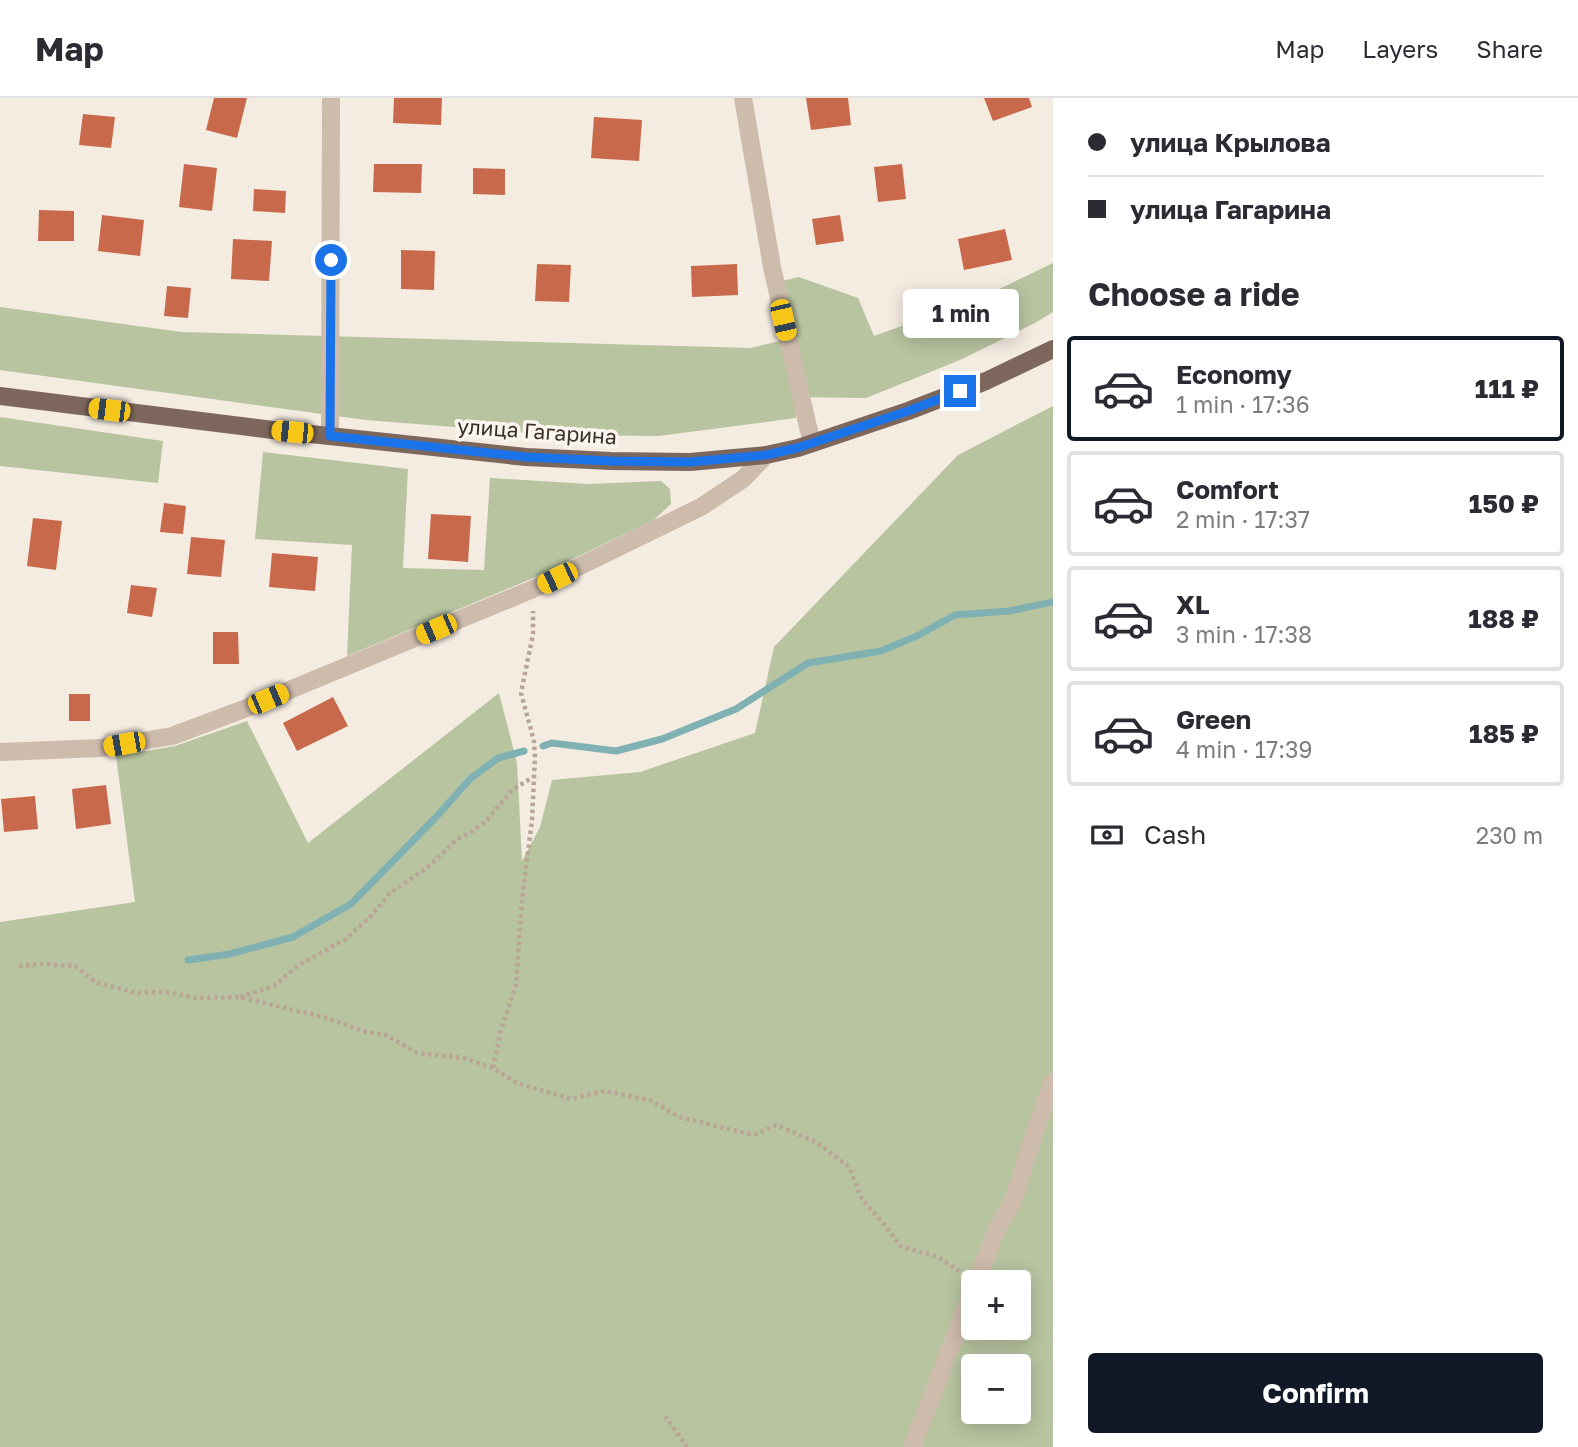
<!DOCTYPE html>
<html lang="en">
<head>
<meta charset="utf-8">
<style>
	body { margin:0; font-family:"Golos Text",sans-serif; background:#f7f7f7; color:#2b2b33; height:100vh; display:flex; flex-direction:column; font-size:26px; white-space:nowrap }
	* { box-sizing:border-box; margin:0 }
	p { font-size:23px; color:#7c7c81 }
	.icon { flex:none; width:38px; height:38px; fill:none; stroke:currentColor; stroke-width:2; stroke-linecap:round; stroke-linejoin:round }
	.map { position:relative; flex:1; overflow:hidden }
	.side { display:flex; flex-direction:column; background:#fff; width:525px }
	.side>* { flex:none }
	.guide { display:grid; align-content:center; height:154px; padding:0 35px; background:#fff }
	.tools { position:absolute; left:961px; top:1172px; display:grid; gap:14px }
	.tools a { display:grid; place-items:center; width:70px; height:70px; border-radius:7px; background:#fff; box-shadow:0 4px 18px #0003; font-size:35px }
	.end { position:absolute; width:32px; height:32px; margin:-16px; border:9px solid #1a73e8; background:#fff; box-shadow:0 0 0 4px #fff }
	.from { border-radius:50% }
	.bubble { position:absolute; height:49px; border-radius:7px; background:#fff; box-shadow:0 4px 18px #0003; font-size:23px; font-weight:700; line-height:49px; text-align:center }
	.car { position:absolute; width:21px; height:42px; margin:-21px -10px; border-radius:9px; box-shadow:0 0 5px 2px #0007; background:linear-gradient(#f5c518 24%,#345 0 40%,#f5c518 0 76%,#345 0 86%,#f5c518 0) }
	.guide b { display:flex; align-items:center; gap:24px; height:66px; font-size:26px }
	.guide b+b { border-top:2px solid #e1e1e2 }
	.guide i { width:18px; height:18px; background:#2b2b33 }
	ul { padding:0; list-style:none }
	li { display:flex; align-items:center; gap:21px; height:105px; margin:0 14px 10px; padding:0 21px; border:4px solid #e1e1e2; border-radius:7px }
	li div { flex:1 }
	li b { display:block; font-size:26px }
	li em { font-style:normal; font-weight:700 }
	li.on { border-color:#111827 }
	li>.icon { width:63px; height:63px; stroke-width:1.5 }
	h2 { padding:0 35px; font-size:32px; line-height:84px }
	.pay { display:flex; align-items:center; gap:18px; height:77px; padding:0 35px; font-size:26px }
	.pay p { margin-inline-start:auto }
	.action { display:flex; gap:14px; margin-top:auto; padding:14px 35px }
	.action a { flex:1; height:80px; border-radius:7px; background:#111827; color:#fff; font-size:28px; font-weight:700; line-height:80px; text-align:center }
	header { display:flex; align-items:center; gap:42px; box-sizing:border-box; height:98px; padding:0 35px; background:#fff; border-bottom:2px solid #e1e1e2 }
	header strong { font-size:33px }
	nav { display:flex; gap:38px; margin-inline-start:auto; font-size:24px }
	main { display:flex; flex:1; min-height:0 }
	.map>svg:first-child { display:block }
	.green { fill:#b8c4a0; fill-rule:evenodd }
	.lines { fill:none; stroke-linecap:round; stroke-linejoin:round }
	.stream { stroke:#7fb0b2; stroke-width:7 }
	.building { fill:#c8694b }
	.path { stroke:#b9a596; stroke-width:4.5; stroke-dasharray:3.5 3.5; stroke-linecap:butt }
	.minor { stroke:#cdbbac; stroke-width:18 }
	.major { stroke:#7d675c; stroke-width:18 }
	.route { stroke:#1a73e8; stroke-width:9 }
	.labels { text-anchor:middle; stroke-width:7; stroke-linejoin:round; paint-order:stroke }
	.street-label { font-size:21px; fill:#3b302b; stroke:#fbf5ee }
</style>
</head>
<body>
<header>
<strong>Map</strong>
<nav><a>Map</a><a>Layers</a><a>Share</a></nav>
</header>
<main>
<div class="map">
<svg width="1053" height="1349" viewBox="0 0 1053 1349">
	<rect width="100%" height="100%" fill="#f4ebe1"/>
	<path class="green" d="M1053,165V214L1035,225L960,262L866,300L794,299L796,320L659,338L554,337L366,322L0,272V209L181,234L751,250L788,241L778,184L799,179L858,200L874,238L985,198Z
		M1053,308V1349H0V824L135,804L116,658L175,648L247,623L308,745L499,595L517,665L522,763L540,729L552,682L640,674L755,635L774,549L958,357ZM973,1185H1018V1230H973ZM973,1269H1018V1314H973Z
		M0,319L163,343L158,385L0,368Z
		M263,354L408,371L403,470L484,472L490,380L588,386L661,383L670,391L671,406L654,422L531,481L347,558L352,447L255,441Z"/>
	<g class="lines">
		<path class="stream" d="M543,648L552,645L616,653L662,641L736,611L808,565L881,553L919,537L955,517L1009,513L1053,504
			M188,862L230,856L293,839L351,806L437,718L470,681L498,660L524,653"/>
	</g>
	<path class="building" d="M214,0H247L237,40L206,32Z
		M394,0H442L441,27L393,25Z
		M806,0H848L851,27L811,32Z
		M984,0H1029L1032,9L993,23Z
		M83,16L115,19L111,50L79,47Z
		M594,19L642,22L639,63L591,60Z
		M184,66L217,70L212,113L179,109Z
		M374,66H422L421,95L373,94Z
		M902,66L906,101L878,104L874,69Z
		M473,70L505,71V97L473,96Z
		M254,91L286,93L285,115L253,113Z
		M39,112L74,113V143H38Z
		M102,117L144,122L140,158L98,153Z
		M840,117L844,143L816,147L812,121Z
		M1005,131L1012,162L964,172L958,141Z
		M233,141L272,143L269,183L231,181Z
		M401,152L435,153L434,192L401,191Z
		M537,166L571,167L569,204L535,203Z
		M737,166L738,197L692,199L691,168Z
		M167,188L191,190L188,220L164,218Z
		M164,405L186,408L183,436L160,434Z
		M431,416L471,418L468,464L428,461Z
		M33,420L62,423L56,472L27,468Z
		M191,439L225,442L221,479L187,476Z
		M272,455L318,459L315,493L269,489Z
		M131,487L157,490L152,519L127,515Z
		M213,534H238L239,566H213Z
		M69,596H90V623H69Z
		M333,599L348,628L297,653L283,625Z
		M106,687L111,726L76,731L72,691Z
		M35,698L38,731L4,734L1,701Z"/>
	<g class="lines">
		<path class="path" d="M19,868L43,866L75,868L95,884L136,895L167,894L196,900L239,899L327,920L366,934L386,937L417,955L463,960L493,970L517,985L571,1001L605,993L650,1002L679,1019L754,1037L776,1027L816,1044L849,1069L862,1101L884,1126L900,1148L938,1159L959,1173
			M240,899L274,888L299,867L346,841L373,816L389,796L427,770L457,741L473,733L487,722L512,692L533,679
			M493,970L501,932L516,887L522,802L532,722L535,659L534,643L521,595L533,536V513
			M665,1318L687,1349"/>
		<path class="minor" d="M743,0L772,169L808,329L813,345
			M330,338L331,0
			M0,654L101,650L172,638L244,611L533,491L701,409L743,381L766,357
			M976,1185L991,1145L1000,1125L1012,1106L1038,1024L1053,984
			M912,1349L973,1192"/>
		<path class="major" d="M0,298L273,332L526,359L611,363L690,364L766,357L798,350L908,313L986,283L1053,251"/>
	</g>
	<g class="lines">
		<path class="route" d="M331,162L330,338L526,359L611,363L690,364L766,357L797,350L908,313L960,293"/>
	</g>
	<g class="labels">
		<g class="street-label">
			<text transform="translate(537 334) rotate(4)" y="7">улица Гагарина</text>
		</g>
	</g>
</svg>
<div class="tools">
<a>+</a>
<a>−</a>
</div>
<i class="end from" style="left:331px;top:162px"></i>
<i class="end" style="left:960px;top:293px"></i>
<div class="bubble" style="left:903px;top:191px;width:116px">1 min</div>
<i class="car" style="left:783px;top:222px;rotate:167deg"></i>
<i class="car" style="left:109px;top:312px;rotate:277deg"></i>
<i class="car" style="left:292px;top:334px;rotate:276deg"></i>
<i class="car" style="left:557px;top:480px;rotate:244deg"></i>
<i class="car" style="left:436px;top:531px;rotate:247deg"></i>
<i class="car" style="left:268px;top:601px;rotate:67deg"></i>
<i class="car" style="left:124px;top:646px;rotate:260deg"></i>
</div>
<section class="side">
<div class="guide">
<b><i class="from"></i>улица Крылова</b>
<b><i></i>улица Гагарина</b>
</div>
<h2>Choose a ride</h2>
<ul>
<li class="on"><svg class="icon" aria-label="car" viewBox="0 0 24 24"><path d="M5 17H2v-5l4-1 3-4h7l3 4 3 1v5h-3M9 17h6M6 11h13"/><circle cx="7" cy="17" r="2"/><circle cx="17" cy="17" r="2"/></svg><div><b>Economy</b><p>1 min · 17:36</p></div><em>111 ₽</em></li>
<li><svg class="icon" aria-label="car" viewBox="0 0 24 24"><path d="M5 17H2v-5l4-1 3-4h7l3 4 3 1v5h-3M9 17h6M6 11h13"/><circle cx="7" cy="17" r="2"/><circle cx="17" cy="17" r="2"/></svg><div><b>Comfort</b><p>2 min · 17:37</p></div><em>150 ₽</em></li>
<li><svg class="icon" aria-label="car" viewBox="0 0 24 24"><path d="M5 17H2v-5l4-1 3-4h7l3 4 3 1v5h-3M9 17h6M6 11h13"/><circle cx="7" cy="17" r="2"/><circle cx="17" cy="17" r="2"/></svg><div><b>XL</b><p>3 min · 17:38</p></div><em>188 ₽</em></li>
<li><svg class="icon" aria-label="car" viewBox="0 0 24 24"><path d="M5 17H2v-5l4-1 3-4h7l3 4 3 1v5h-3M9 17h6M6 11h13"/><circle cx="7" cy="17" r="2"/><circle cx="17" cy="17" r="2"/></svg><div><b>Green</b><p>4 min · 17:39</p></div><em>185 ₽</em></li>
</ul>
<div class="pay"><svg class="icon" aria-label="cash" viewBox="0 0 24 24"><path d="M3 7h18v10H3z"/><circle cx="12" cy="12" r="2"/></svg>Cash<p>230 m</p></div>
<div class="action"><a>Confirm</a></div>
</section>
</main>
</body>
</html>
